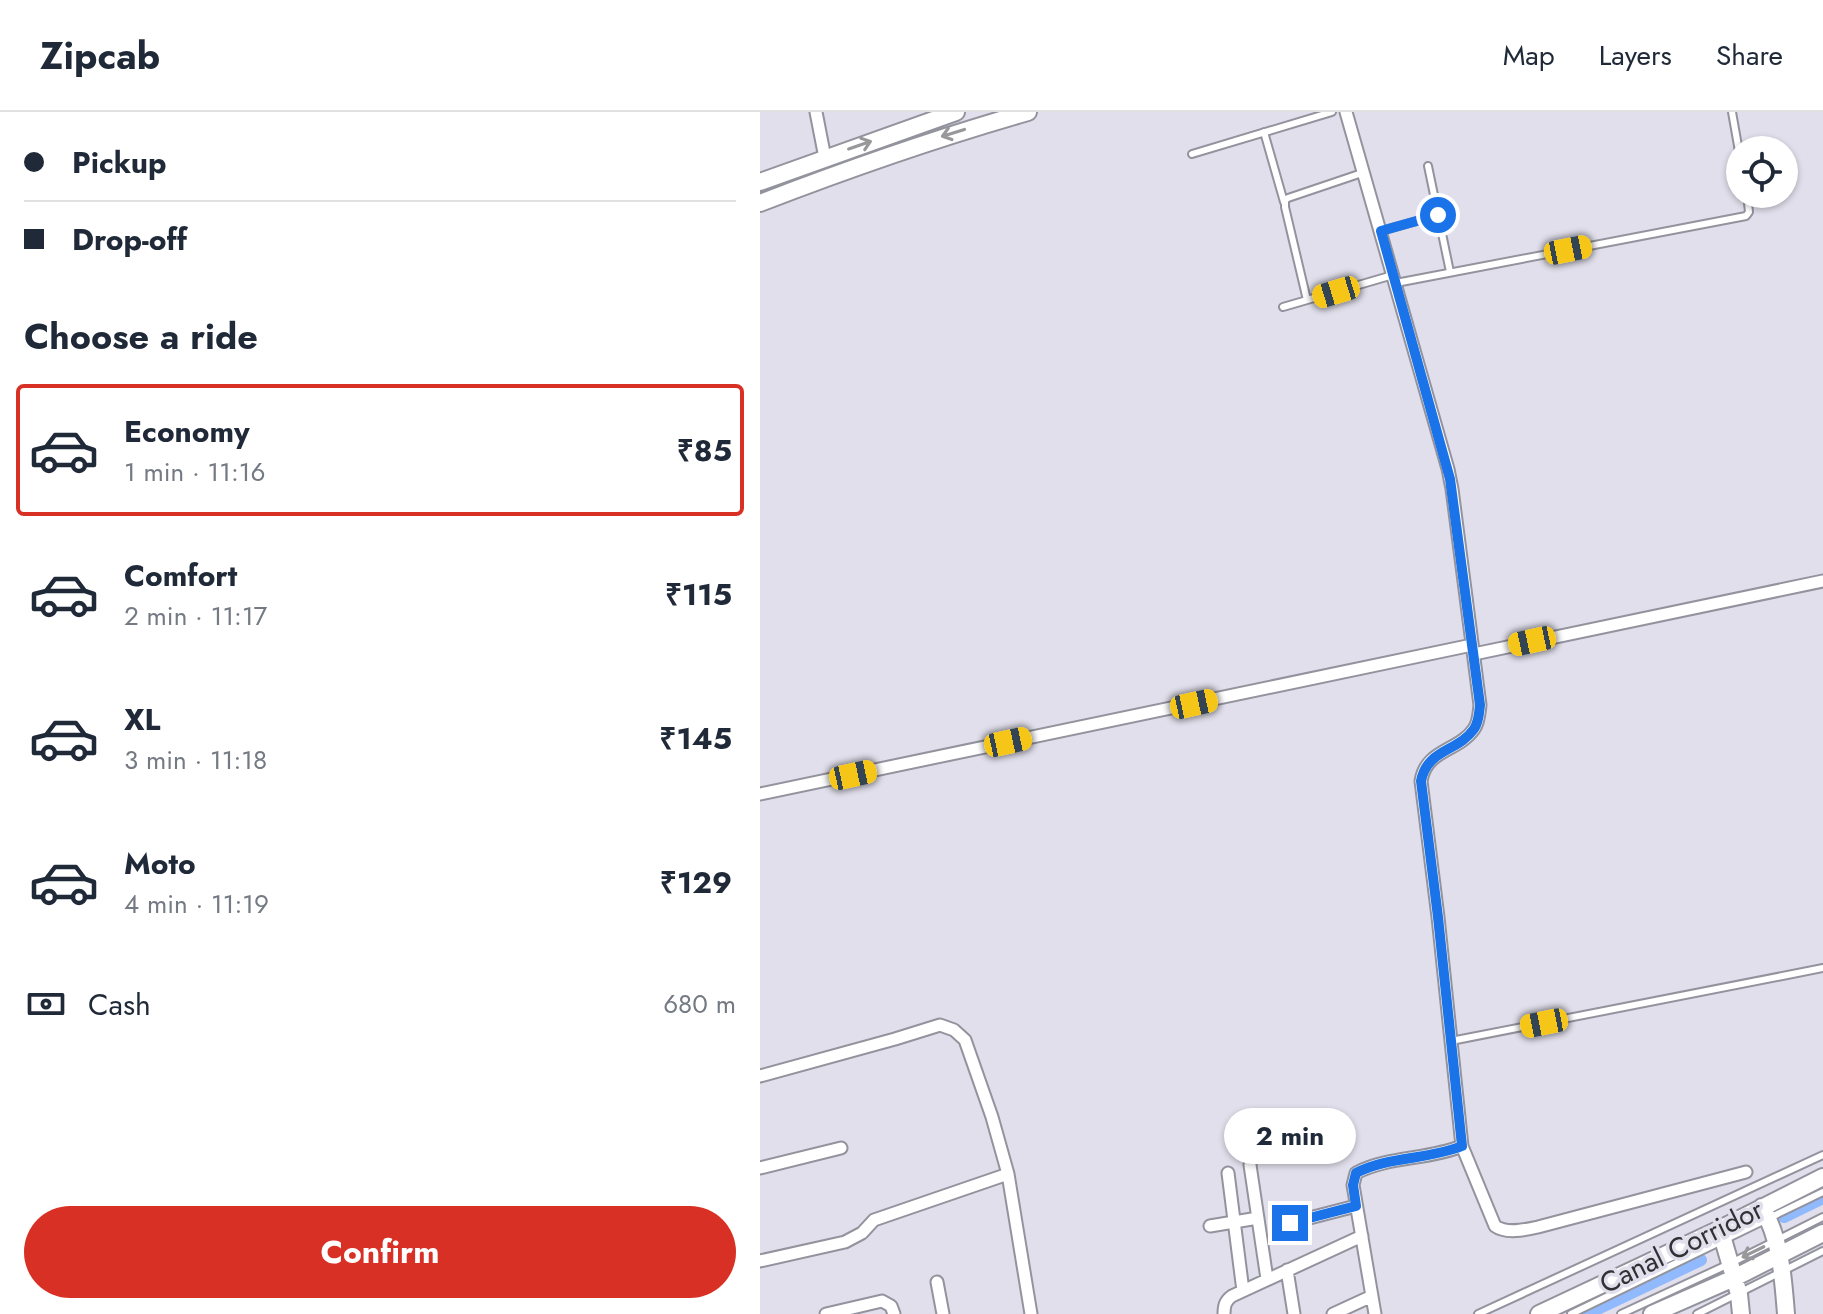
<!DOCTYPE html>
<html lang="en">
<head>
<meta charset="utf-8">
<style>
	body { margin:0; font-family:Jost,sans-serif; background:#f6f6f7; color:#1f2937; height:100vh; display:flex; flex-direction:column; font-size:30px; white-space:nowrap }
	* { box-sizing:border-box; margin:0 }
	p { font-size:26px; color:#747a83 }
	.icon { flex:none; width:44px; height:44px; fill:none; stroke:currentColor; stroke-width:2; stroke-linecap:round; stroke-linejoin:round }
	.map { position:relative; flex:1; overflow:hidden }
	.panel { display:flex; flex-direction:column; background:#fff; width:760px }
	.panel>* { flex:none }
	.banner { display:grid; align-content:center; height:176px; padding:0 24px; background:#fff }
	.controls { position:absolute; left:966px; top:24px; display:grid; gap:16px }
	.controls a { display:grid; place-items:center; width:72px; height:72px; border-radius:50%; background:#fff; box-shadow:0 2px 6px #0004; font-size:40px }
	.end { position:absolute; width:36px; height:36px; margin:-18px; border:10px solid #1a73e8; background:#fff; box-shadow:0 0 0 4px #fff }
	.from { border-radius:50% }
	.bubble { position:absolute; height:56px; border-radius:28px; background:#fff; box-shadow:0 2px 6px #0004; font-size:26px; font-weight:700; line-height:56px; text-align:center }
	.car { position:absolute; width:24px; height:48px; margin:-24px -12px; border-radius:10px; box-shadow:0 0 6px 2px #0007; background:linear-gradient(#f5c518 24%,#345 0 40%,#f5c518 0 76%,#345 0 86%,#f5c518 0) }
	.banner b { display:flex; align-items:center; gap:28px; height:76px; font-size:30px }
	.banner b+b { border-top:2px solid #e0e1e3 }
	.banner i { width:20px; height:20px; background:#1f2937 }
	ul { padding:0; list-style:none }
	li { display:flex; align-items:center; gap:24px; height:132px; margin:0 16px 12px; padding:0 8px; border:4px solid transparent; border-radius:8px }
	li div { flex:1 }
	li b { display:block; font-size:30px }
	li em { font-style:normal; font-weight:700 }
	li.on { border-color:#d93025 }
	li>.icon { width:72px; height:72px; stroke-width:1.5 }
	h2 { padding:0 24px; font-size:36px; line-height:96px }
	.pay { display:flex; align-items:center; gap:20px; height:88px; padding:0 24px; font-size:30px }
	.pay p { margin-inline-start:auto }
	.action { display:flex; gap:16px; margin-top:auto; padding:16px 24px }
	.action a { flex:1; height:92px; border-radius:48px; background:#d93025; color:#fff; font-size:32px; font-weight:700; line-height:92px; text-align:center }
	header { display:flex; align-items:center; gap:48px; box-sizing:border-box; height:112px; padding:0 40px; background:#fff; border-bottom:2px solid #e0e1e3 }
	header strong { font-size:38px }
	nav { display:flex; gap:44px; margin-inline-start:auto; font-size:28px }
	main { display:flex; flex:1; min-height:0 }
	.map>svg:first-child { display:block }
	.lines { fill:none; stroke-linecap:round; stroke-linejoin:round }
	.canal { stroke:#90bafd; stroke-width:12 }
	.lane-casing { stroke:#93939e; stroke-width:10 }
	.street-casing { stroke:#93939e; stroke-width:15 }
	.secondary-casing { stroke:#93939e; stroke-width:20 }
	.lane { stroke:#fff; stroke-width:6 }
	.street { stroke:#fff; stroke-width:11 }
	.secondary { stroke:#fff; stroke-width:16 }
	.oneway { stroke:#98989a }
	.route { stroke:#1a73e8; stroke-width:10 }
	.labels { text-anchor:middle; stroke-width:7; stroke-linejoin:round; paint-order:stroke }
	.street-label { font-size:28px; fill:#313135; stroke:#e0dfeb }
</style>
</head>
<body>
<header>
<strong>Zipcab</strong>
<nav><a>Map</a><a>Layers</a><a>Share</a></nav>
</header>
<main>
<section class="panel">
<div class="banner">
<b><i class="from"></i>Pickup</b>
<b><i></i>Drop-off</b>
</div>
<h2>Choose a ride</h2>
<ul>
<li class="on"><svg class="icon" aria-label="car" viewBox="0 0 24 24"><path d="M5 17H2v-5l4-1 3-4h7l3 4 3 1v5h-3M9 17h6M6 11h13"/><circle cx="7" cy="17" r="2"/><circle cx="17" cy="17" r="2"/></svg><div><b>Economy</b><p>1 min · 11:16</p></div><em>₹85</em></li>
<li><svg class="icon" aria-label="car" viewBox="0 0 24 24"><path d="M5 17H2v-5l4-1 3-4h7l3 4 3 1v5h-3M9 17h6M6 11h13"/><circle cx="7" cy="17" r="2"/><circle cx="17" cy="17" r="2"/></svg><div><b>Comfort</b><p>2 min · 11:17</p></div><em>₹115</em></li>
<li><svg class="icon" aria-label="car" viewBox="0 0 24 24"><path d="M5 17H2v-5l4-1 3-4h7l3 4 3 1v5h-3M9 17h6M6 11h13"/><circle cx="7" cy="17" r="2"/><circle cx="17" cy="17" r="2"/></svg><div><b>XL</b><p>3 min · 11:18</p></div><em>₹145</em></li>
<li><svg class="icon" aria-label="car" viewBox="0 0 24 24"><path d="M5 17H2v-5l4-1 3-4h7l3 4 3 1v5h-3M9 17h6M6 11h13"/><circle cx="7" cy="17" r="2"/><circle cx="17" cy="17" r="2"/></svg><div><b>Moto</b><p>4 min · 11:19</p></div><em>₹129</em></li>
</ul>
<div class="pay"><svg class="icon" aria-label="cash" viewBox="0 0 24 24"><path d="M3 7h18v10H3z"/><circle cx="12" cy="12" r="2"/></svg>Cash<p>680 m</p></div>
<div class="action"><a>Confirm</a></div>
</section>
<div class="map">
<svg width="1063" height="1202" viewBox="0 0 1063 1202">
	<rect width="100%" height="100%" fill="#e0dfeb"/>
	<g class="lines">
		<path class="canal" d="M1024,1105L1063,1086
			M827,1202L941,1148"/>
		<g class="lane-casing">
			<path id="lane" d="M972,0L980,45
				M504,20L524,90
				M432,42L572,0
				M668,54L690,160
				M621,119L678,103
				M636,171L986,104L989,100L987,82
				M547,188L525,95V88L528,86L605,60
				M523,195L633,163
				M691,929L1063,856
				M718,1202L1063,1043
				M811,1202L1063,1080
				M861,1202L969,1152L1063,1105
				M937,1202L1063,1139"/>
		</g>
		<g class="street-casing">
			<path id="street" d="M56,0L65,46
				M586,0L688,357L692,377L720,593C719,601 719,610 714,617C698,640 666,637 661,669L678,805L702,1034
				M714,542L1063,469
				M0,682L712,533
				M0,964L135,927L180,913L194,918L205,928L232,1005L248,1062L271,1202
				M490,1053L507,1167
				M0,1056L81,1036
				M468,1061L483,1179
				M530,1111L596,1094
				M450,1114L498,1106
				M0,1149L85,1130L102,1121L114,1108L248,1062
				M527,1158L534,1202
				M177,1170L183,1202
				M66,1202L122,1189L131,1194L134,1202
				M464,1202C464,1194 465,1189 472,1184L602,1124
				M573,1202L612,1184
				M615,1202L593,1073L596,1061C628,1044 668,1048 702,1034L735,1114C746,1122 765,1118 778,1115L986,1060"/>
		</g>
		<g class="secondary-casing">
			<path id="secondary" d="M0,70L196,0
				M0,91C88,57 177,26 268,0
				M1002,1095C1021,1128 1023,1165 1026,1202
				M960,1117L979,1182L981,1202
				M779,1202L960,1117L1063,1065
				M892,1202L974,1166L1063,1121"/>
		</g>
		<use href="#lane" class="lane"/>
		<use href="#street" class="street"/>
		<use href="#secondary" class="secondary"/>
	</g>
	<defs><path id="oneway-shaft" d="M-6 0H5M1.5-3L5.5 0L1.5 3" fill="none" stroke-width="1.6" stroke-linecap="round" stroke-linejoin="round" transform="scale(2)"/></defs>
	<g class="oneway">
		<use href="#oneway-shaft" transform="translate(193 21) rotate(163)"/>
		<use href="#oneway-shaft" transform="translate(100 33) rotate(-19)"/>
		<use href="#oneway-shaft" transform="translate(993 1140) rotate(154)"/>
	</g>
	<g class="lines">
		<path class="route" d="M530,1111L596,1094L593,1073L596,1061C628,1044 668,1048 702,1034L678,805L661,669C667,637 698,640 714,617C719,610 719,601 720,593L690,367L621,119L678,103"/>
	</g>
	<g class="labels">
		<g class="street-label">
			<text transform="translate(921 1134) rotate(-26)" y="10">Canal Corridor</text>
		</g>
	</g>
</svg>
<div class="controls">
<a><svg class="icon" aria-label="locate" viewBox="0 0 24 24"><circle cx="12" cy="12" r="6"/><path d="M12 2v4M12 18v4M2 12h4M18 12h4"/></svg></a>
</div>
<i class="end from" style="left:678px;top:103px"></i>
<i class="end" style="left:530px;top:1111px"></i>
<div class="bubble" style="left:464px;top:996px;width:132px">2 min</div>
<i class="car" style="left:808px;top:138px;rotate:79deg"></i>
<i class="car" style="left:576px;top:180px;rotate:253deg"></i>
<i class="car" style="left:772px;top:529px;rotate:258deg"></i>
<i class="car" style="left:434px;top:592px;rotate:78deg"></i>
<i class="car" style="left:248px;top:630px;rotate:78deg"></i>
<i class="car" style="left:93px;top:663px;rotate:78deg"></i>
<i class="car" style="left:784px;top:911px;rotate:259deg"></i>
</div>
</main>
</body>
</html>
